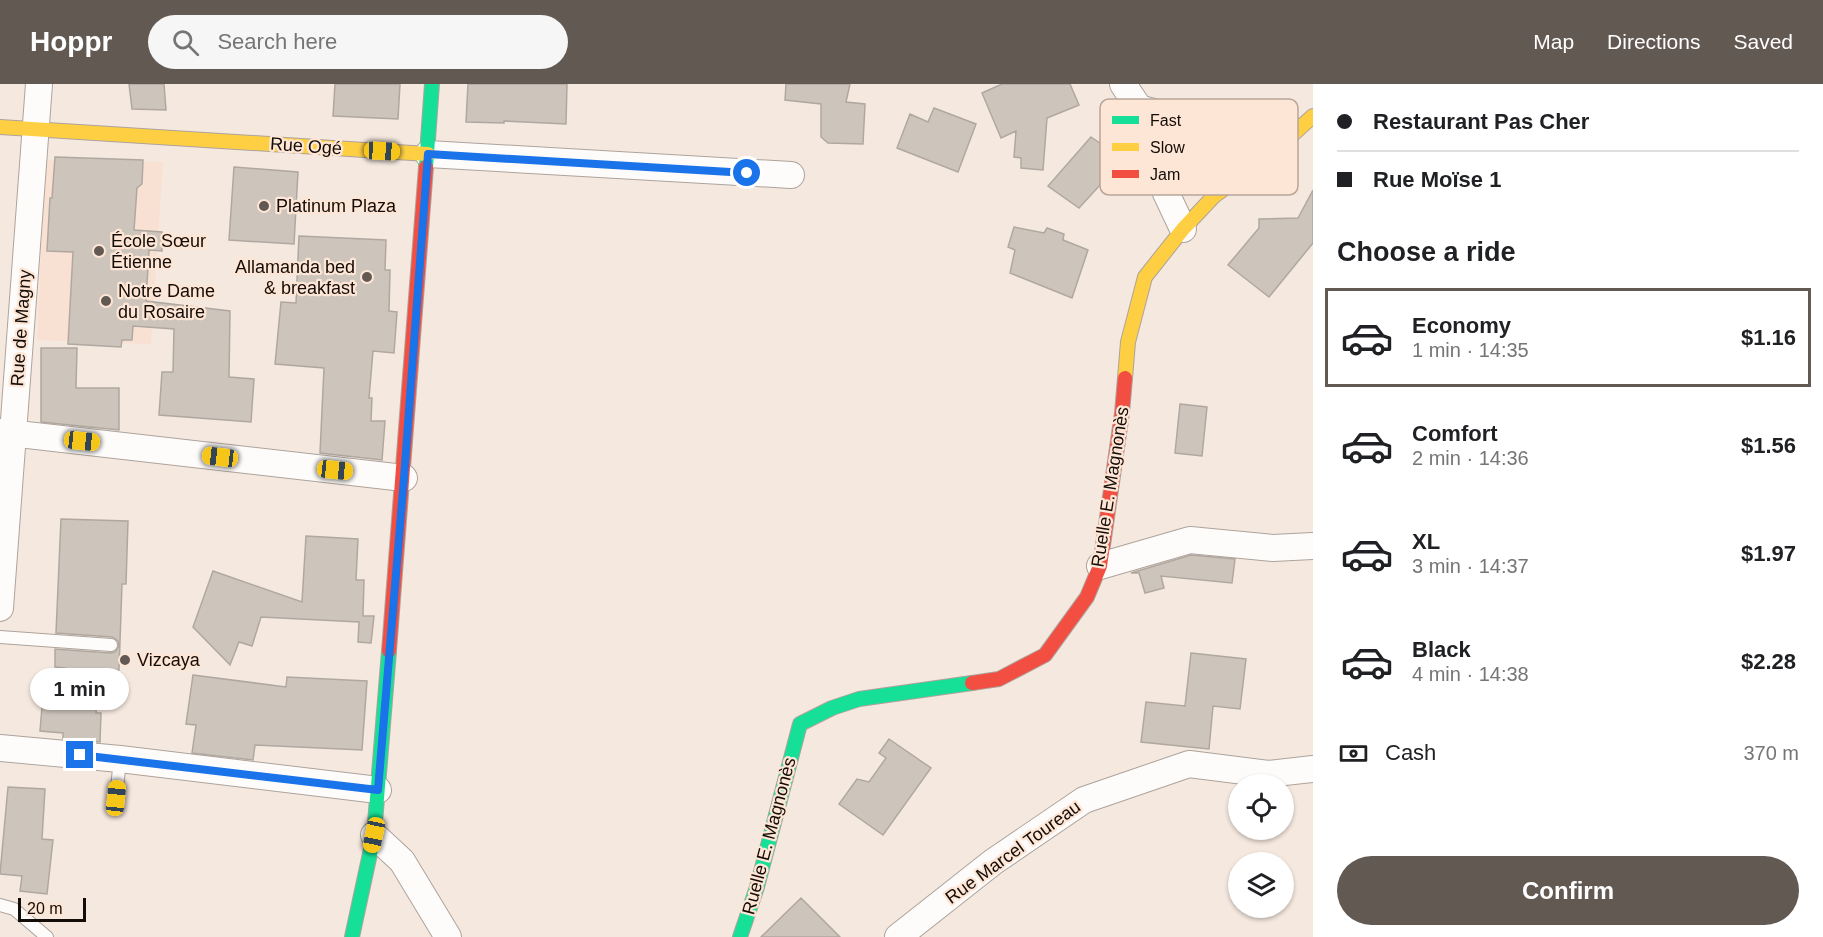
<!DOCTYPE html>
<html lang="en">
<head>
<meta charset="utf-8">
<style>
	body { margin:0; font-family:Helvetica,sans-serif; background:#f6f6f6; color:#202124; height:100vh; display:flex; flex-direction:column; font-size:22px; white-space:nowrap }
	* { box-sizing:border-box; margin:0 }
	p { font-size:20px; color:#757577 }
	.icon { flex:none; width:33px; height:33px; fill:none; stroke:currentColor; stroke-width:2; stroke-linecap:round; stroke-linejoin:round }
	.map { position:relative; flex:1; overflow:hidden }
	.drawer { display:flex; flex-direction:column; background:#fff; width:510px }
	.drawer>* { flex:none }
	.guide { display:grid; align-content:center; height:132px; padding:0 24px; background:#fff }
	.buttons { position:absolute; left:1228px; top:690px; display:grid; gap:12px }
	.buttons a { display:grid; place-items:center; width:66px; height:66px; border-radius:50%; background:#fff; box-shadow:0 2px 4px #0004; font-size:30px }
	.scale { position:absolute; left:18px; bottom:15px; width:68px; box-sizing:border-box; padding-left:6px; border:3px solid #140c07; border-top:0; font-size:16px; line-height:21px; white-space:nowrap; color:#140c07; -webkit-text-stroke:4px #fee6d6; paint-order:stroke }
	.end { position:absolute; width:27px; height:27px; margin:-14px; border:8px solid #1a73e8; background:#fff; box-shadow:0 0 0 3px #fff }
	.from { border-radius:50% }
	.bubble { position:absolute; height:42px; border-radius:21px; background:#fff; box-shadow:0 2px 4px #0004; font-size:20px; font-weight:700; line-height:42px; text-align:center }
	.car { position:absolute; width:18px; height:36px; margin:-18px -9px; border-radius:8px; box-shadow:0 0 4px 2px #0007; background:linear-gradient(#f5c518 24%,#345 0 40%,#f5c518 0 76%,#345 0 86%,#f5c518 0) }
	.guide b { display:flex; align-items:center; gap:21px; height:57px; font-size:22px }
	.guide b+b { border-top:2px solid #e0e0e0 }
	.guide i { width:15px; height:15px; background:#202124 }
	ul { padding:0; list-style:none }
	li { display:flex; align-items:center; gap:18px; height:99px; margin:0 12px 9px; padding:0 12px; border:3px solid transparent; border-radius:0px }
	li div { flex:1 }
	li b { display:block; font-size:22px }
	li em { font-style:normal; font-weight:700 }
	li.selected { border-color:#635953 }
	li>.icon { width:54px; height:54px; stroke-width:1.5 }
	h2 { padding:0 24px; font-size:27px; line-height:72px }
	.pay { display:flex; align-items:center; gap:15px; height:66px; padding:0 24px; font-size:22px }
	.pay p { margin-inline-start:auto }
	.cta { display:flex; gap:12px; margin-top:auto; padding:12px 24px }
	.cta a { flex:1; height:69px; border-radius:36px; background:#635953; color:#fff; font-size:24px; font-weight:700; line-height:69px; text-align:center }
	header { display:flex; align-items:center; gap:36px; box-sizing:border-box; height:84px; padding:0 30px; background:#635953; color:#fff }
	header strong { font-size:28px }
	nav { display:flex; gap:33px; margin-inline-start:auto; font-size:21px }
	.search { width:420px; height:54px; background:#f6f6f6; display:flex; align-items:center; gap:15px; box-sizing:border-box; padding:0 21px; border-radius:33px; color:#757577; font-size:22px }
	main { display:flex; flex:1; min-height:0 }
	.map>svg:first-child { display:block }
	.built { fill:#f8e1d2 }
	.building { fill:#cdc5bc; stroke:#b0a8a0; stroke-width:1.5 }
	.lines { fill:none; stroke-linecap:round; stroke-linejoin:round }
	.lane-casing { stroke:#ada39c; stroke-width:14 }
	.street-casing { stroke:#ada39c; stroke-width:28 }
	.fast-casing { stroke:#ada39c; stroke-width:16 }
	.slow-casing { stroke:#ada39c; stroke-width:16 }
	.jam-casing { stroke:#ada39c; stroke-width:16 }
	.lane { stroke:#fefcfa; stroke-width:12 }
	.street { stroke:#fefcfa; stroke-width:26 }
	.fast { stroke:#16e098; stroke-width:14 }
	.slow { stroke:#ffcf43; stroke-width:14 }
	.jam { stroke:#f24e42; stroke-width:14 }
	.route { stroke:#1a73e8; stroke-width:8 }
	.poi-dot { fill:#635953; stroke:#fee6d6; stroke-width:2 }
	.labels { text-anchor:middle; stroke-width:4.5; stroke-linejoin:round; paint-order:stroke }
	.street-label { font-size:18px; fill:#140c07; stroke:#fee6d6 }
	.poi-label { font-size:18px; fill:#140c07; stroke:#fee6d6; text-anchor:start }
	.key { fill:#fee6d6; stroke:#b8a598; stroke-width:1.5 }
	.key-label { font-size:16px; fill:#140c07 }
</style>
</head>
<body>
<header>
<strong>Hoppr</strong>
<div class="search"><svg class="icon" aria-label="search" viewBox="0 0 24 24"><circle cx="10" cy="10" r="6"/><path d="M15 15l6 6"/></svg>Search here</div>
<nav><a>Map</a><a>Directions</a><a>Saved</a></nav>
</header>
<main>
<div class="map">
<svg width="1313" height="853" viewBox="0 0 1313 853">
	<rect width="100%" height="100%" fill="#f5e8df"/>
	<path class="built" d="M45,76L163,78L151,260L37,256Z"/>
	<path class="building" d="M129,0H164L166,26L132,25Z
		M335,0H400L398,35L333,32Z
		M468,0H567L566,40L504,37V39L466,38Z
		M786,0H850L846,18L865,20L863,60L828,59L821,53V20L785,16Z
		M1002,0H1070L1079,21L1047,34L1043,86L1021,84V74L1014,73L1016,47L1001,54L982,9Z
		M934,24L976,40L958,88L897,64L910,30L928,38Z
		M1091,53L1134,82L1115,110L1101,100L1079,124L1048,102Z
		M55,73L143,76L142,100L137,104L134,146L162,148V167L149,166L146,217L230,227L229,293L254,295L251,338L159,331L162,288H173L174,245L133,242L132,256H122L121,263L68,260L73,168L47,167L50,114H52Z
		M234,83L298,88L294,160L229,156Z
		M1313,106V159L1269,213L1228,181L1259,144V135L1298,134Z
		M1014,143L1044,149L1047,144L1064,150L1063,156L1088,166L1072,214L1010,189L1015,166L1008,163Z
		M299,152L386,156L385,186H390L389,227L397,228L394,269L373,267L369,314H372L371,337H385L382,376L320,369L324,284L275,280L281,218L296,219Z
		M41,264H77L76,304H119V346L41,338Z
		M1180,320L1207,323L1202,372L1175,369Z
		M61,435L128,437L126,500H122L119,586L99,585L96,629H101L100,658L63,655V649L40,647L42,623L62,624L65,584L55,583V565L110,569L115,568L119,562L118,557L112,553L56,549Z
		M306,452L358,455L356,496H364L363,532H374L371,559L358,558L359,538L261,533L252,562L239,558L230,581L193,543L213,487L302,518Z
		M1191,471L1235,475L1232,499L1161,492L1164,504L1145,509L1139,489H1131Z
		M1191,569L1246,575L1240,625L1213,622L1209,665L1141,658L1146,618L1185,622Z
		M193,591L286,603L287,593L367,597L362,666L255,661L253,676L192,669L196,641L186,640Z
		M889,655L931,684L883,751L839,720L857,695L869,698L886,674L879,669Z
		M8,703L45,705L42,755L53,756L47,810L20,807L22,792L0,790Z
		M801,814L840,853H761Z"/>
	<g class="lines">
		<g class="lane-casing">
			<path id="lane" d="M0,553L111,561
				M116,714L120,675
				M0,821L14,825L47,853"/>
		</g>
		<g class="street-casing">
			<path id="street" d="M1123,0L1139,24L1166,109L1183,145
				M1139,24L1214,45L1269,72
				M428,70L791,91
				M0,348L404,394
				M1100,482L1190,456L1273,464L1313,462
				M0,524L39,0
				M0,664L120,675L378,706
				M374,751L402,777L448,853
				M898,853L993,778L1084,716L1189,680L1268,690L1313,685"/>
		</g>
		<g class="fast-casing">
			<path id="fast" d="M426,83L432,0
				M352,853L374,751L389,567
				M740,853L757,803L800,640L832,624L859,615L972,599"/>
		</g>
		<g class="slow-casing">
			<path id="slow" d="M0,43L428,70
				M1125,294L1128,258L1145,193L1183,145L1214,112L1269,72L1313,32"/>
		</g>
		<g class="jam-casing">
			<path id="jam" d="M389,567L426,83
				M972,599L999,595L1045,571L1087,513L1100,482L1122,329L1125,294"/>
		</g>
		<use href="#lane" class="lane"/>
		<use href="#street" class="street"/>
		<use href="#fast" class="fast"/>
		<use href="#slow" class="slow"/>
		<use href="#jam" class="jam"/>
	</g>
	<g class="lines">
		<path class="route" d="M80,671L378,706L404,394L428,70L747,89"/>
	</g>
	<g class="poi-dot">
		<circle cx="264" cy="122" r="6"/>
		<circle cx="99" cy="167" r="6"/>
		<circle cx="367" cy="193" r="6"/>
		<circle cx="106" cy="217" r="6"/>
		<circle cx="125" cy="576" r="6"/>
	</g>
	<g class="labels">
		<g class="street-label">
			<text transform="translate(306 62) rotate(4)" y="6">Rue Ogé</text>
			<text transform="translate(21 244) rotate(-86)" y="6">Rue de Magny</text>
			<text transform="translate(1110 403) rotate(-81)" y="6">Ruelle E. Magnonès</text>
			<text transform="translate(769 752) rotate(-75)" y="6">Ruelle E. Magnonès</text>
			<text transform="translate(1013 768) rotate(-36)" y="6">Rue Marcel Toureau</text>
		</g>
		<g class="poi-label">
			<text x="276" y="128">Platinum Plaza</text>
			<text x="111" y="163">École Sœur<tspan x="111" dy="21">Étienne</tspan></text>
			<text x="355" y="189" text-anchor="end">Allamanda bed<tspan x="355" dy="21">&amp; breakfast</tspan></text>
			<text x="118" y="213">Notre Dame<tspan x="118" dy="21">du Rosaire</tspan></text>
			<text x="137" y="582">Vizcaya</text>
		</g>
	</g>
	<rect x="1100" y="15" width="198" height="96" rx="9" class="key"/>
	<rect x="1112" y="32" width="27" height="8" fill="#16e098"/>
	<rect x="1112" y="59" width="27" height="8" fill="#ffcf43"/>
	<rect x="1112" y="86" width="27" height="8" fill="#f24e42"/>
	<g class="key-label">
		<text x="1150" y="42">Fast</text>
		<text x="1150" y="69">Slow</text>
		<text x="1150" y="96">Jam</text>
	</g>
</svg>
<div class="buttons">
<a><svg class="icon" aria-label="locate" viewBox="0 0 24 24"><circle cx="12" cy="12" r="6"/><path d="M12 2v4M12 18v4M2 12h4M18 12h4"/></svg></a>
<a><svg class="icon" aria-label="layers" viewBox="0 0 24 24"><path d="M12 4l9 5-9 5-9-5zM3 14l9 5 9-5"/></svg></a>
</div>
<div class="scale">20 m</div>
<i class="end from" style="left:747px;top:89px"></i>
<i class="end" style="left:80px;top:671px"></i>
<div class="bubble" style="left:30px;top:584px;width:99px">1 min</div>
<i class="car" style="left:382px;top:67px;rotate:93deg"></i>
<i class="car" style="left:82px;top:357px;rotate:96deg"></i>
<i class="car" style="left:220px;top:373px;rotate:277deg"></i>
<i class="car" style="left:335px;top:386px;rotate:96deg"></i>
<i class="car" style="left:116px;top:714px;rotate:6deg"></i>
<i class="car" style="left:374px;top:751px;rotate:192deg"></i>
</div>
<section class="drawer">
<div class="guide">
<b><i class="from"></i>Restaurant Pas Cher</b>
<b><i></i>Rue Moïse 1</b>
</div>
<h2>Choose a ride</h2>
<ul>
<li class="selected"><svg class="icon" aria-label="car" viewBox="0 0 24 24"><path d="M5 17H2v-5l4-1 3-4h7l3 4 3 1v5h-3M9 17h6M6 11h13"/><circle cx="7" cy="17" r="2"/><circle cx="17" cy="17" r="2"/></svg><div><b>Economy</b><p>1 min · 14:35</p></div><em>$1.16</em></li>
<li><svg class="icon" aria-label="car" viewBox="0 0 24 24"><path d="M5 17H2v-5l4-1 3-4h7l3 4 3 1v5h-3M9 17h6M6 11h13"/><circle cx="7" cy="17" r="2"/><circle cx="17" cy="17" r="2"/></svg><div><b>Comfort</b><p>2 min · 14:36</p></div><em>$1.56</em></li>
<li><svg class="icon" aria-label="car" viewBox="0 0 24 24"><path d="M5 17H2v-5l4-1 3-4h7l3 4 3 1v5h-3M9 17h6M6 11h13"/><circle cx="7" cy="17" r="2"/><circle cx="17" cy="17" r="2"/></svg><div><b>XL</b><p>3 min · 14:37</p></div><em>$1.97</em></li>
<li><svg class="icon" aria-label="car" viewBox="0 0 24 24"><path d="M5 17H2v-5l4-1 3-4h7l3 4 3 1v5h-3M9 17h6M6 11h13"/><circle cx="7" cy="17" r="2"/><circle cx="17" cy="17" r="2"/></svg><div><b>Black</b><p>4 min · 14:38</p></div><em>$2.28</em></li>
</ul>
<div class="pay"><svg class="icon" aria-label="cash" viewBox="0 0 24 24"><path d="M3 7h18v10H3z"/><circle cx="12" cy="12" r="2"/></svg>Cash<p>370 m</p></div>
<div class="cta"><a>Confirm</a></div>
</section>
</main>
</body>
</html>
